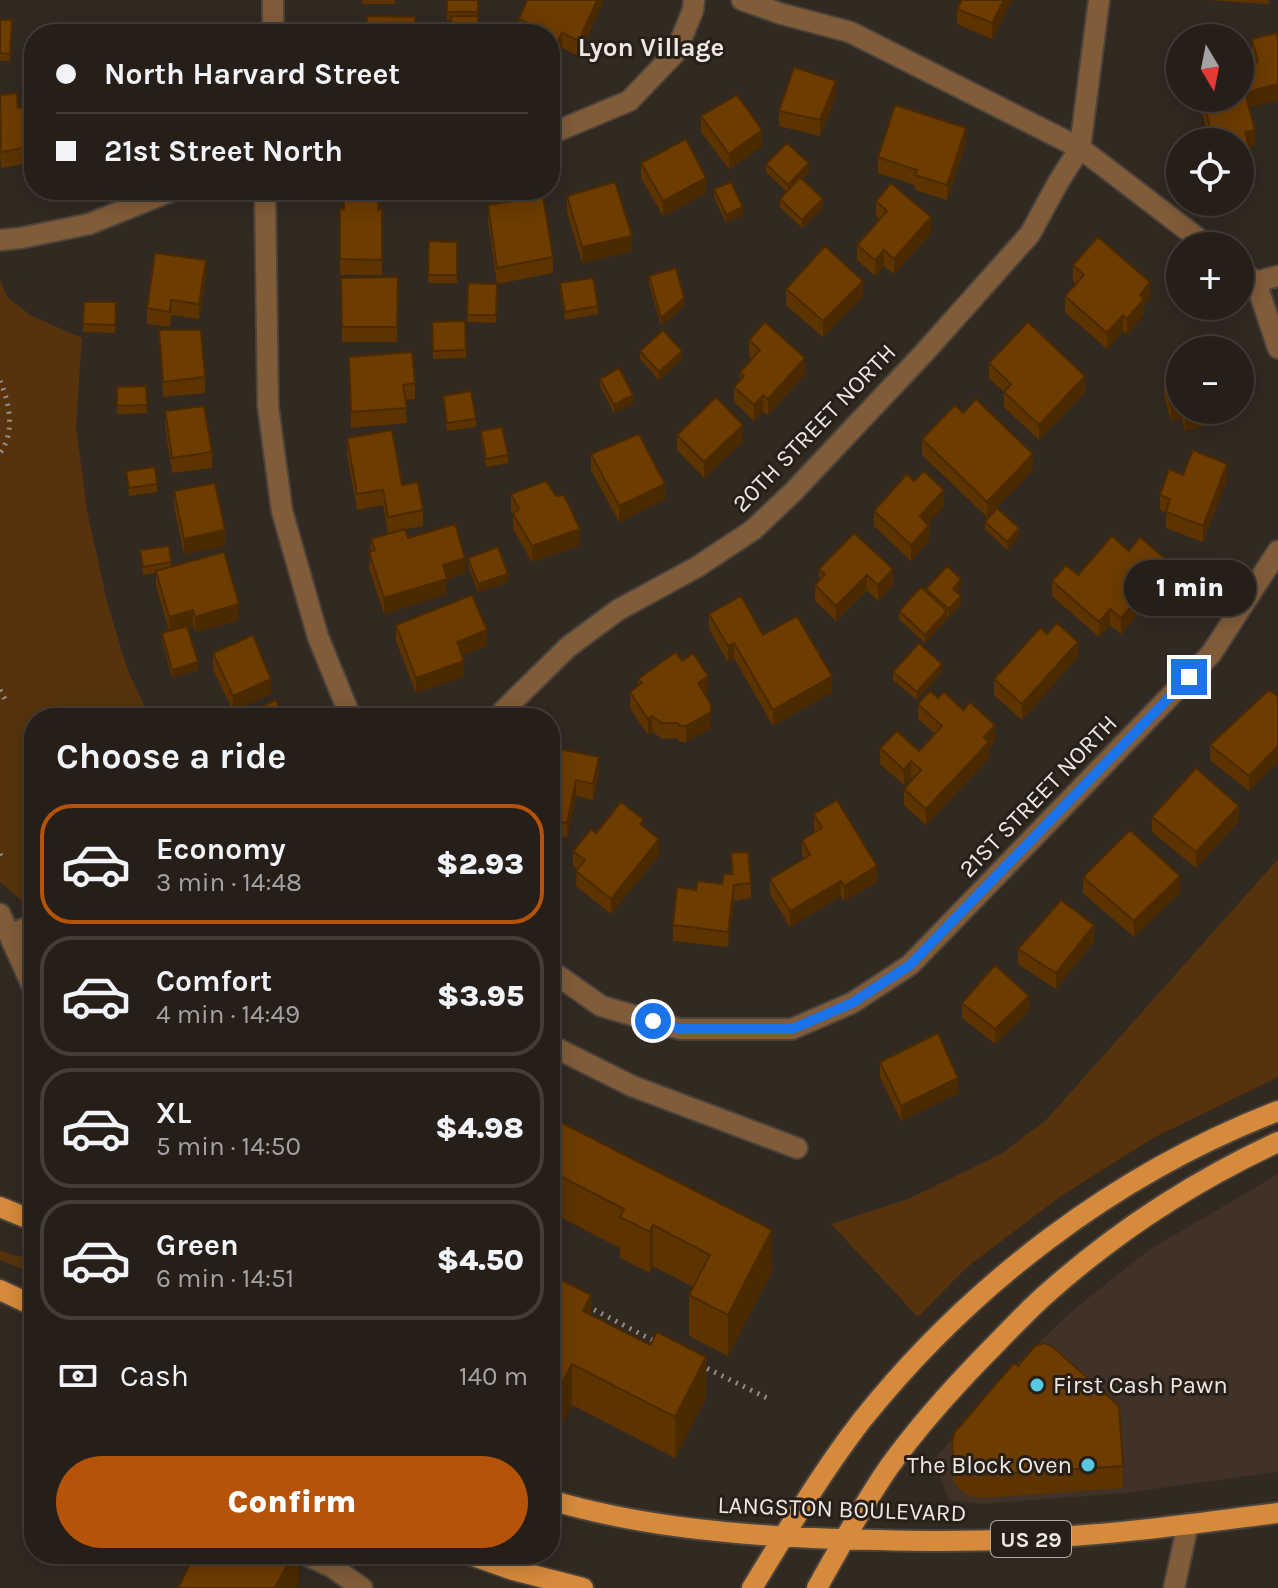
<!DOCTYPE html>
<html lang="en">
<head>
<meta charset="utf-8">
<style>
	body { margin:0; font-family:Karla,sans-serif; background:#322c26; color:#f1f3f6; height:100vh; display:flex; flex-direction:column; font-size:30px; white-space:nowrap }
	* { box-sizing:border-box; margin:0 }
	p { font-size:26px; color:#a4a2a2 }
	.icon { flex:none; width:44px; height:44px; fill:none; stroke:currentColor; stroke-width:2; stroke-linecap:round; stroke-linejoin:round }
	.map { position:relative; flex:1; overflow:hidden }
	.drawer { position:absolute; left:24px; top:708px; width:536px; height:856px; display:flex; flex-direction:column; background:#261f19; border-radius:32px; box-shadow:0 4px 20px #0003,0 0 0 2px #423d38 }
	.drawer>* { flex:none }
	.banner { position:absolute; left:24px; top:24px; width:536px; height:176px; border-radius:32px; box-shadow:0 4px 20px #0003,0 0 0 2px #423d38; display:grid; align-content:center; height:176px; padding:0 32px; background:#261f19 }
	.needle { width:52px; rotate:170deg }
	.tools { position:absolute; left:1166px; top:24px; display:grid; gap:16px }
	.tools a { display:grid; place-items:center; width:88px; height:88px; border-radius:50%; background:#261f19; box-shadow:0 4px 20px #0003,0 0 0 2px #423d38; font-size:40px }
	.end { position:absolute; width:36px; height:36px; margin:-18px; border:10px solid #1a73e8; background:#fff; box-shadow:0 0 0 4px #fff }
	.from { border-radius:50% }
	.bubble { position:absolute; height:56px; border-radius:28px; background:#261f19; box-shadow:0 4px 20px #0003,0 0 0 2px #423d38; font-size:26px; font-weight:800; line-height:56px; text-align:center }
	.banner b { display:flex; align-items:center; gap:28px; height:76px; font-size:30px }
	.banner b+b { border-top:2px solid #423d38 }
	.banner i { width:20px; height:20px; background:#f1f3f6 }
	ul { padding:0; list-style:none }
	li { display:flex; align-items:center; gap:24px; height:120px; margin:0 16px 12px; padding:0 16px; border:4px solid #423d38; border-radius:32px }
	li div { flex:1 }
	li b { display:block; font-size:30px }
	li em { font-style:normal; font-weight:800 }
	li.on { border-color:#b45309 }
	li>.icon { width:72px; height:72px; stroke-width:1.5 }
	h2 { padding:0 32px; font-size:36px; line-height:96px }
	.pay { display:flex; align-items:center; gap:20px; height:88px; padding:0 32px; font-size:30px }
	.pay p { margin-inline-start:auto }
	.action { display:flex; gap:16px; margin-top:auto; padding:16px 32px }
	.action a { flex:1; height:92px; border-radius:48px; background:#b45309; color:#fff; font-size:32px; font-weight:800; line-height:92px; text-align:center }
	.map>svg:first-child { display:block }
	.built { fill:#403226 }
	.green { fill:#56330d }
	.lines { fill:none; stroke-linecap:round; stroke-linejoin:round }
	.minor-casing { stroke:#4c443c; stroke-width:24 }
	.major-casing { stroke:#4c443c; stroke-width:24 }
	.path { stroke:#958e87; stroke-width:5; stroke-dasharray:2 6; stroke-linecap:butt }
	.minor { stroke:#815c39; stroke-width:20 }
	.major { stroke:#d68a3c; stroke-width:20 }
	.wall { fill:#5d3400 }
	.shaded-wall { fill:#4c2a00 }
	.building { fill:#6c3c00; stroke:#4c2a00; stroke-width:2 }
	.route { stroke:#1a73e8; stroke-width:10 }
	.poi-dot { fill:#56c9e1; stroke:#282018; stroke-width:3 }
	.labels { text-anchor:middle; stroke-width:6; stroke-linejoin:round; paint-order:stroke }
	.shield { fill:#282018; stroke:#b2aba5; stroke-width:2 }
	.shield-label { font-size:22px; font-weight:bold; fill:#ede7e1 }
	.street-label { font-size:24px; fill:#ede7e1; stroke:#282018 }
	.poi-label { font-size:24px; fill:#ede7e1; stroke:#282018; text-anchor:start }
	.neighbourhood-label { font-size:26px; font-weight:bold; fill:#ede7e1; stroke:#282018 }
</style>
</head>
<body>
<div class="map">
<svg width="1278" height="1588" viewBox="0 0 1278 1588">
	<rect width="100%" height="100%" fill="#322921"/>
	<path class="built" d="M1278,1174V1472L1124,1493L983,1504L949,1500L934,1460L1003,1377L1073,1310L1149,1250Z"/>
	<path class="green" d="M0,280L8,298L32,316L82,338L76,426L87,510L107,602L128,671L150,718H34V921L23,902L0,882Z
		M1278,859V1077L1153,1138L1061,1196L967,1267L918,1317L831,1224L908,1199L1001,1154L1047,1119Z
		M0,1250L13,1255L34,1258V1274L0,1260Z"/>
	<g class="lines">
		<g class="minor-casing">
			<path id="minor" d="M273,0V34
				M742,0L782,14L850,32L1080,148L1208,246
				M550,134L629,101L676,52L693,10L694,0
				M265,190L268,406L282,511L318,637L351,718
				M0,240L21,238L89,224L174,190
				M1240,270L1256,282
				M1256,282L1278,348
				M1256,282L1278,276
				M496,718L568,647L618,610L697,567L753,530L794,491L924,353L1030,234L1059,181L1080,148L1099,0
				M0,914L34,990
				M10,935L34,924
				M550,970L601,1006L680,1029H792L852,1003L910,965L1211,654L1278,551
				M550,1045L632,1086L797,1148
				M304,1554L332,1567L362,1588
				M1174,1588L1188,1524"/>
		</g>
		<g class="major-casing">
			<path id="major" d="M0,1207L34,1221
				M0,1290L34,1306
				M550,1500C635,1525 725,1534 813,1538C894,1541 975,1543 1055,1537C1130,1533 1204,1522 1278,1513
				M468,1554L513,1570L583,1588
				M752,1588C787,1531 821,1473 862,1420C971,1284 1115,1174 1278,1111
				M817,1588C840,1547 862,1506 889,1467C917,1428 950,1391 984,1356C1004,1336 1023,1315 1044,1296C1113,1234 1194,1181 1278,1142"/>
		</g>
		<path class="path" d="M0,381C10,403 15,433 0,453
			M0,690L6,701
			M0,854L1,856L0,861
			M587,1306L656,1342
			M700,1365L771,1400"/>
		<use href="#minor" class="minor"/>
		<use href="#major" class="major"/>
	</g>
	<path class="wall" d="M362,0H395V4H362Z
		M447,0H478L477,34L451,20H447Z
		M603,0L579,56L562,48L557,58L550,55V34H519V19Z
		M962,0H1012L992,39L957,24V9Z
		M1207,0H1269L1268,4Z
		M0,20H12L10,61H0Z
		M1276,33L1249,108L1255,145L1249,147L1253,175L1240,142H1210L1198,98H1240L1254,63L1252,55V39Z
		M0,95L18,108L34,106V162L1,168L0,154Z
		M836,96L820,136L779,126V111Z
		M701,116L762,146L729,169L701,132Z
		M966,143L947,200L915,190V185L878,173V157Z
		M641,163L706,193L663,216L641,178Z
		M766,164L809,171L802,179L823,207L802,228L780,207V199L787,192L766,172Z
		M714,189L743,215L726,223L714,197Z
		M567,196L632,251L582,263L567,212Z
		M876,201L931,233L894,274L884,266L875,276L857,260V245L879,219L876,216Z
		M488,205L553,257V273L497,284L488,221Z
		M340,209H382V275H340Z
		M429,241L457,242V283H428Z
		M1073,265L1150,298L1144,305V314L1127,334L1123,331L1107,349L1065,312V296L1076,284L1073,281Z
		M206,276L199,319L171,315L170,327L147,324V308Z
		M649,276L684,306L661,326L649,284Z
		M398,277L397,342H342L341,278Z
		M468,283L497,284L496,323L467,322Z
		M560,283L598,306V314L565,320L560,291Z
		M786,289L863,296L823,337L786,305Z
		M84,302H116L115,333L83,332Z
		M465,321L466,358L433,359L432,322Z
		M159,330L205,377V393L163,397Z
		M749,340L805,374L768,415L763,411L754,421L734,402V387L740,380V372L752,359L749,356Z
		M640,351L682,359L659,380L640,359Z
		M349,357L415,383V399L405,400L407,423L351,428Z
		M1180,359V410H1226V420L1185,431L1182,419L1171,421L1164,395V379L1172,377V361Z
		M989,363L1085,392L1039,440L1004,407V392L989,378Z
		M600,379L633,403L614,413L600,386Z
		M146,386L147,413L117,414V387Z
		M443,396L476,419V427L447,431Z
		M165,411L212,452V468L172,473L165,426Z
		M963,413L1033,470L987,517L922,455V439Z
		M481,431L508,455V463L486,467L481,439Z
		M677,435L743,441L704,478L677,450Z
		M347,438L402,485L423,510V526L405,529L408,538L465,573L447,579V594L384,614L369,568L371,539L398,531L388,533L383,505L357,510L347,454Z
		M591,454L665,499L619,522L591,470Z
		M126,471L157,484V492L129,496Z
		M1183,475L1227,479L1203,542L1166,528V513L1160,510V495Z
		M914,481L944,506L927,524L929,541L911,561L874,526V511Z
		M174,491L225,546L184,554L174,507Z
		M511,494L556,496L580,545L532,562L513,529V514L511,510Z
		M985,522L1019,536L1007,550L985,529Z
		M854,533L893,585L878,601L867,590L836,621L815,601V585L819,580V569Z
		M140,550L171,562V566L239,620L195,632L193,625L187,627L198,670L172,678L162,641V633L169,631L156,586V573L143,575Z
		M1129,551L1169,578L1121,634L1110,625L1099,637L1052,596V581L1078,575Z
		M468,558L508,582L478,592L468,565Z
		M961,587L957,592L961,604L949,617L947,616V619L925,643L899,619V611L926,592V589Z
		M709,614L832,692L773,726L734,658L728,662L709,629Z
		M396,625L487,645L462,655L464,676L416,693L396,641Z
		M1047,634L1078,657L1022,720L994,695V679Z
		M213,653L271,694L233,711L213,669Z
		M682,661L708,691L704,694L711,720V728L686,742H680L677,738L662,739L652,731L648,735L630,708V692L638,686V679Z
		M942,671L917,700L893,680V672Z
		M1278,697L1249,791L1210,760V745Z
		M938,698L995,741L989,747V758L926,825L904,805V789L914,779L911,777L904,785L880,764V748L919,751L935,734L918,719V704Z
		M550,747L599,772L593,800L576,796L567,838L550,834Z
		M814,814L877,882L844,901L841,896L790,927L770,894V879L804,859L802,856V840L816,832L814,830Z
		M1152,817L1239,821L1196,868L1152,832Z
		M644,827L659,855L611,914L576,886L577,869L573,866V851L596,833Z
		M731,853L751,883V898L734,901L728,947L673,941V925L696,890L722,884L731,874Z
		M1083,877L1180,892L1134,937L1083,893Z
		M1094,941L1056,989L1018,964V949Z
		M962,1003L1029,1011L995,1044L962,1018Z
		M880,1062L958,1093L901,1121L880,1077Z
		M550,1117L772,1271L728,1356L689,1336V1295L693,1287L653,1266L650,1273L620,1258V1248L560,1217L554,1227L550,1225Z
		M550,1274L591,1315L706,1398L675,1458L572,1405L559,1430L550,1426Z
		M952,1443L1123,1466V1488L982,1498L970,1496L960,1490L953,1480Z"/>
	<path class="shaded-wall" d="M597,0H603V2L579,56V41Z
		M1004,0H1012L992,39V23Z
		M562,33V48L557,58V42Z
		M836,81V96L820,136V120Z
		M1278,84V100L1245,109V93Z
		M966,128V143L947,200V185Z
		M762,130V146L729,169V154Z
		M1255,130V145L1245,148V132Z
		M1253,160V175L1240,179V163Z
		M809,163V171L788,193V185Z
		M706,178V193L663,216V201Z
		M823,199V207L802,228V220Z
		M743,207V215L726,223V215Z
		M931,217V233L894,274V259Z
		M632,236V251L582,263V247Z
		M884,250V266L875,276V260Z
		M206,260V276L199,319V304Z
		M863,281V296L823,337V321Z
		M1150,282V298L1144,305V314L1127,334V319L1140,295Z
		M684,298V306L661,326V318Z
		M1123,315V331L1107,349V333Z
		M682,351V359L659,380V372Z
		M805,358V374L768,415V399Z
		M1085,376V392L1039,440V425Z
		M633,395V403L614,413V405Z
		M763,395V411L754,421V405Z
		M1180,404V410H1182V419L1171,421V406Z
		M1207,410H1226V420L1185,431V416Z
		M743,425V441L704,478V462Z
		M1033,454V470L987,517V502Z
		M1227,464V479L1203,542V526Z
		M665,484V499L619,522V506Z
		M944,490V506L920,532V516Z
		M929,526V541L911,561V545Z
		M1019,528V536L1007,550V542Z
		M580,529V545L532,562V546Z
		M225,530V546L184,554V539Z
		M465,558V573L447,579V594L384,614V598L443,565Z
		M1169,562V578L1121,634V618Z
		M893,569V585L878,601V585Z
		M508,574V582L478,592V584Z
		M867,575V590L836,621V606Z
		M961,579V587L953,597V589Z
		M961,596V604L949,617V609Z
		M239,604V620L195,632V617Z
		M1110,609V625L1099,637V622Z
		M193,610V625L169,632V617Z
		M947,611V619L925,643V635Z
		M487,630V645L457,657V642Z
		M1078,642V657L1022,720V704Z
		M734,643V658L728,662V646Z
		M464,661V676L416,693V678Z
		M198,662V670L172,678V670Z
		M942,664V671L917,700V692Z
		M708,676V691L698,699V683Z
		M832,676V692L773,726V710Z
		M271,679V694L233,711V696Z
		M711,704V728L686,742V726Z
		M652,716V731L648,735V719Z
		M995,725V741L989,747V758L926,825V809L984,737Z
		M1278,746V762L1249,791V776Z
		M599,757V772L593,800V784Z
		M911,761V777L904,785V770Z
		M576,780V796L567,838V823Z
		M1239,806V821L1196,868V852Z
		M659,839V855L611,914V899Z
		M877,866V882L844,901V886Z
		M1180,876V892L1134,937V921Z
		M841,881V896L790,927V911Z
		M734,885V901L728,947V932Z
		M1094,925V941L1056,989V973Z
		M1029,996V1011L995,1044V1029Z
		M958,1078V1093L901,1121V1106Z
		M560,1176V1217L554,1227V1186Z
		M653,1225V1266L650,1273V1232Z
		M772,1230V1271L728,1356V1315Z
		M591,1295V1336L583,1311Z
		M706,1357V1398L675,1458V1417Z
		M572,1364V1405L559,1430V1389Z
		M293,1554H299V1582L296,1588H275Z"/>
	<path class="building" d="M447,0H478V12H447Z
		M527,0H597L579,41L562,33L557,42L550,39V34H539L530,30L533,25L519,19Z
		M962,0H1004L992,23L957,9Z
		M367,16L415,17V34H367Z
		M451,16H478L477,34H451Z
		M0,20H12L10,54L0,53Z
		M1276,33L1278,39V84L1245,93L1255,130L1245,132L1253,160L1240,163V142H1214L1202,98H1240V67L1258,62L1252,39Z
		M794,67L836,81L820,120L779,111Z
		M17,93L18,108L34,106V146L1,152L0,95Z
		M737,95L762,130L729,154L701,116Z
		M895,105L966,128L947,185L915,175L917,170L878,157Z
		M686,139L706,178L663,201L641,163Z
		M787,143L809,163L788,185L766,164Z
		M800,177L823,199L802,220L780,199Z
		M615,182L632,236L582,247L567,196Z
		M731,182L743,207L726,215L714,189Z
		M891,183L931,217L894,259L884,250L875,260L857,245L887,211L876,201Z
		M344,196H378V210L382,209V260L340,259V209H344Z
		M543,197L553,257L497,268L488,205Z
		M1098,237L1150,282L1140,295L1144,299L1127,319L1123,315L1107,333L1065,296L1084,275L1073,265Z
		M429,241L457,242V275H428Z
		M825,246L863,281L823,321L786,289Z
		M155,253L206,260L199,304L171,300L170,312L147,308Z
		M676,268L684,298L661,318L649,276Z
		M398,277L397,327H342L341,278Z
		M593,278L598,306L565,312L560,283Z
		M468,283L497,284L496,315H467Z
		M84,302H116L115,325L83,324Z
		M465,321L466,350L433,351L432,322Z
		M765,322L805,358L768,399L763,395L754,405L734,387L744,376L740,372L760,350L749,340Z
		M1028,322L1085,376L1039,425L1004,392L1011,384L989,363Z
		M159,330H201L205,377L163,382Z
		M663,330L682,351L659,372L640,351Z
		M412,352L415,383L403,385L407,408L351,412L349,357Z
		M1180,359V404L1171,406L1164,379L1175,376L1172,361Z
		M619,368L633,395L614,405L600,379Z
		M146,386L147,405L117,406V387Z
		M471,391L476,419L447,423L443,396Z
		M716,397L743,425L704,462L677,435Z
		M976,399L1033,454L987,502L922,439L955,405L963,413Z
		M204,406L212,452L172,458L165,411Z
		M1184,410H1207L1185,416Z
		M502,427L508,455L486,459L481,431Z
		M392,430L402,485L418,482L423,510L388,517L383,490L357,494L347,438Z
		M639,434L665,484L619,506L591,454Z
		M1193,450L1227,464L1203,526L1166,512L1170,499L1160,495L1169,469L1183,475Z
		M155,467L157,484L129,488L126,471Z
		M924,471L944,490L920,516L929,526L911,545L874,511L907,474L914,481Z
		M546,481L556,496L564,495L580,529L532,546L513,514L519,509L511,494Z
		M215,483L225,530L184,539L174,491Z
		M997,508L1019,528L1007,542L985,522Z
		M455,524L465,558L443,565L447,579L384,598L369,552L375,550L371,539L405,529L408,538Z
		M854,533L893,569L878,585L867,575L836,606L815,585L825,574L819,569Z
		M1112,536L1129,551L1140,537L1169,562L1121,618L1110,609L1099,622L1052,581L1066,565L1078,575Z
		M169,546L171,562L143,567L140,550Z
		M498,547L508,574L478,584L468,558Z
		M224,552L239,604L195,617L193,610L169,617L156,571Z
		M947,566L961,579L953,589L961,596L949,609L926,589Z
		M921,587L947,611L925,635L899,611Z
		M472,595L487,630L457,642L464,661L416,678L396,625Z
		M741,596L763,635L797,616L832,676L773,710L734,643L728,646L709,614Z
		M1057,623L1078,642L1022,704L994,679L1040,628L1047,634Z
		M187,626L198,662L172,670L162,633Z
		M253,635L271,679L233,696L213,653Z
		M919,643L942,664L917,692L893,672Z
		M676,652L682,661L693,653L708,676L698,683L711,704V712L686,726H680L677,723H662L652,716L648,719L630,692L642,683L638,679Z
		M1269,690L1278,697V746L1249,776L1210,745Z
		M930,691L938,698L944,692L963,710L970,702L995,725L984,737L989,742L926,809L904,789L921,770L911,761L904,770L880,748L897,731L919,751L942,726L918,704Z
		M276,700L283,718H235Z
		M550,747L599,757L593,784L576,780L567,823L550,819Z
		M1196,768L1239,806L1196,852L1152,817Z
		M837,800L877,866L844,886L841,881L790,911L770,879L810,855L802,840L822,828L814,814Z
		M621,802L644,820L640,824L659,839L611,899L576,871L585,860L573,851L591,829L596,833Z
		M1130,830L1180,876L1134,921L1083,877Z
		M748,852L751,883L734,885L728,932L673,925L677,887L696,890L698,881L722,884L724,874H733L731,853Z
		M1061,900L1094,925L1056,973L1018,949Z
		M995,965L1029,996L995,1029L962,1003Z
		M938,1033L958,1078L901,1106L880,1062Z
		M550,1117L772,1230L728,1315L689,1295L710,1255L653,1225L650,1232L620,1217L624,1209L560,1176L554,1186L550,1184Z
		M550,1274L591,1295L583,1311L650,1345L657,1332L706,1357L675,1417L572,1364L559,1389L550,1385Z
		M1045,1343L1053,1347L1119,1406L1123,1466L982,1475L970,1473L960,1467L953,1457L952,1443L954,1433L1014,1363L1018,1366L1035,1346Z
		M195,1554H293L275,1588H178Z"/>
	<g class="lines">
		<path class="route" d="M653,1021L680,1029H792L852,1003L910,965L1189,677"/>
	</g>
	<g class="poi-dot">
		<circle cx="1037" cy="1385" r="8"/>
		<circle cx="1088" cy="1465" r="8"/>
	</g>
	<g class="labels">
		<rect class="shield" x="991" y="1521" width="80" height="36" rx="6"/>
		<g class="shield-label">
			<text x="1031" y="1547">US 29</text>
		</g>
		<g class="street-label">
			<text transform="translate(814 428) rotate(-46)" y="8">20TH STREET NORTH</text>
			<text transform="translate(1038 796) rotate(-46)" y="8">21ST STREET NORTH</text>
			<text transform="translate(842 1509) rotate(2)" y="8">LANGSTON BOULEVARD</text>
		</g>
		<g class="poi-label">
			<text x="1053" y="1393">First Cash Pawn</text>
			<text x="1072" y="1473" text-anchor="end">The Block Oven</text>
		</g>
		<g class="neighbourhood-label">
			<text x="651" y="56">Lyon Village</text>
		</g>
	</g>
</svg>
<div class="tools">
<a><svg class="needle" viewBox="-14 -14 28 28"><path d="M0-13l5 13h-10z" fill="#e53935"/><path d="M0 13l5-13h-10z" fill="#a4a2a2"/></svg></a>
<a><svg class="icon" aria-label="locate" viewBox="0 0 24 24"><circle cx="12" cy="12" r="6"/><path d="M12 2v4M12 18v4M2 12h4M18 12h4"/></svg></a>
<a>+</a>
<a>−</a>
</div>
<i class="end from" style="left:653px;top:1021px"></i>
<i class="end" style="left:1189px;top:677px"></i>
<div class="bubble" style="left:1124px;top:560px;width:132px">1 min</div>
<div class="banner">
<b><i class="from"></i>North Harvard Street</b>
<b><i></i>21st Street North</b>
</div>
<section class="drawer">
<h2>Choose a ride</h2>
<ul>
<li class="on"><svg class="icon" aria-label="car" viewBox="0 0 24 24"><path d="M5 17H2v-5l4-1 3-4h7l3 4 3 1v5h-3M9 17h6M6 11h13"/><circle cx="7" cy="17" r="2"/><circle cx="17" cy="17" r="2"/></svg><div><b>Economy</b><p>3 min · 14:48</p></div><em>$2.93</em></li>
<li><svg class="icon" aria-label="car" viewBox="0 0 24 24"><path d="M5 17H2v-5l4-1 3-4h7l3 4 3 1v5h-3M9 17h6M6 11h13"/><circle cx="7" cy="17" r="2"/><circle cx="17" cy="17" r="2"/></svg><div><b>Comfort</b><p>4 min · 14:49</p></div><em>$3.95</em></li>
<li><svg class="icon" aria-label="car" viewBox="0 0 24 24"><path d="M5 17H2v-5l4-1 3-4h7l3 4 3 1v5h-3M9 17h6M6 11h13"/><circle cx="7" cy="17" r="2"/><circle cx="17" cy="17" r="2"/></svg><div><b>XL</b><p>5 min · 14:50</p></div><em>$4.98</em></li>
<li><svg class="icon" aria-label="car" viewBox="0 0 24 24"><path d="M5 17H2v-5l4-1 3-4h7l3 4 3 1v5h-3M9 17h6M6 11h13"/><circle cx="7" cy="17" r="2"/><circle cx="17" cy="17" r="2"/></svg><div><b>Green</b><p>6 min · 14:51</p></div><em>$4.50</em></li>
</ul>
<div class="pay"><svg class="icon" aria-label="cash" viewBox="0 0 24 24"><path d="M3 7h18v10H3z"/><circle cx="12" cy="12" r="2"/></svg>Cash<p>140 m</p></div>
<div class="action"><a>Confirm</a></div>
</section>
</div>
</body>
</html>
